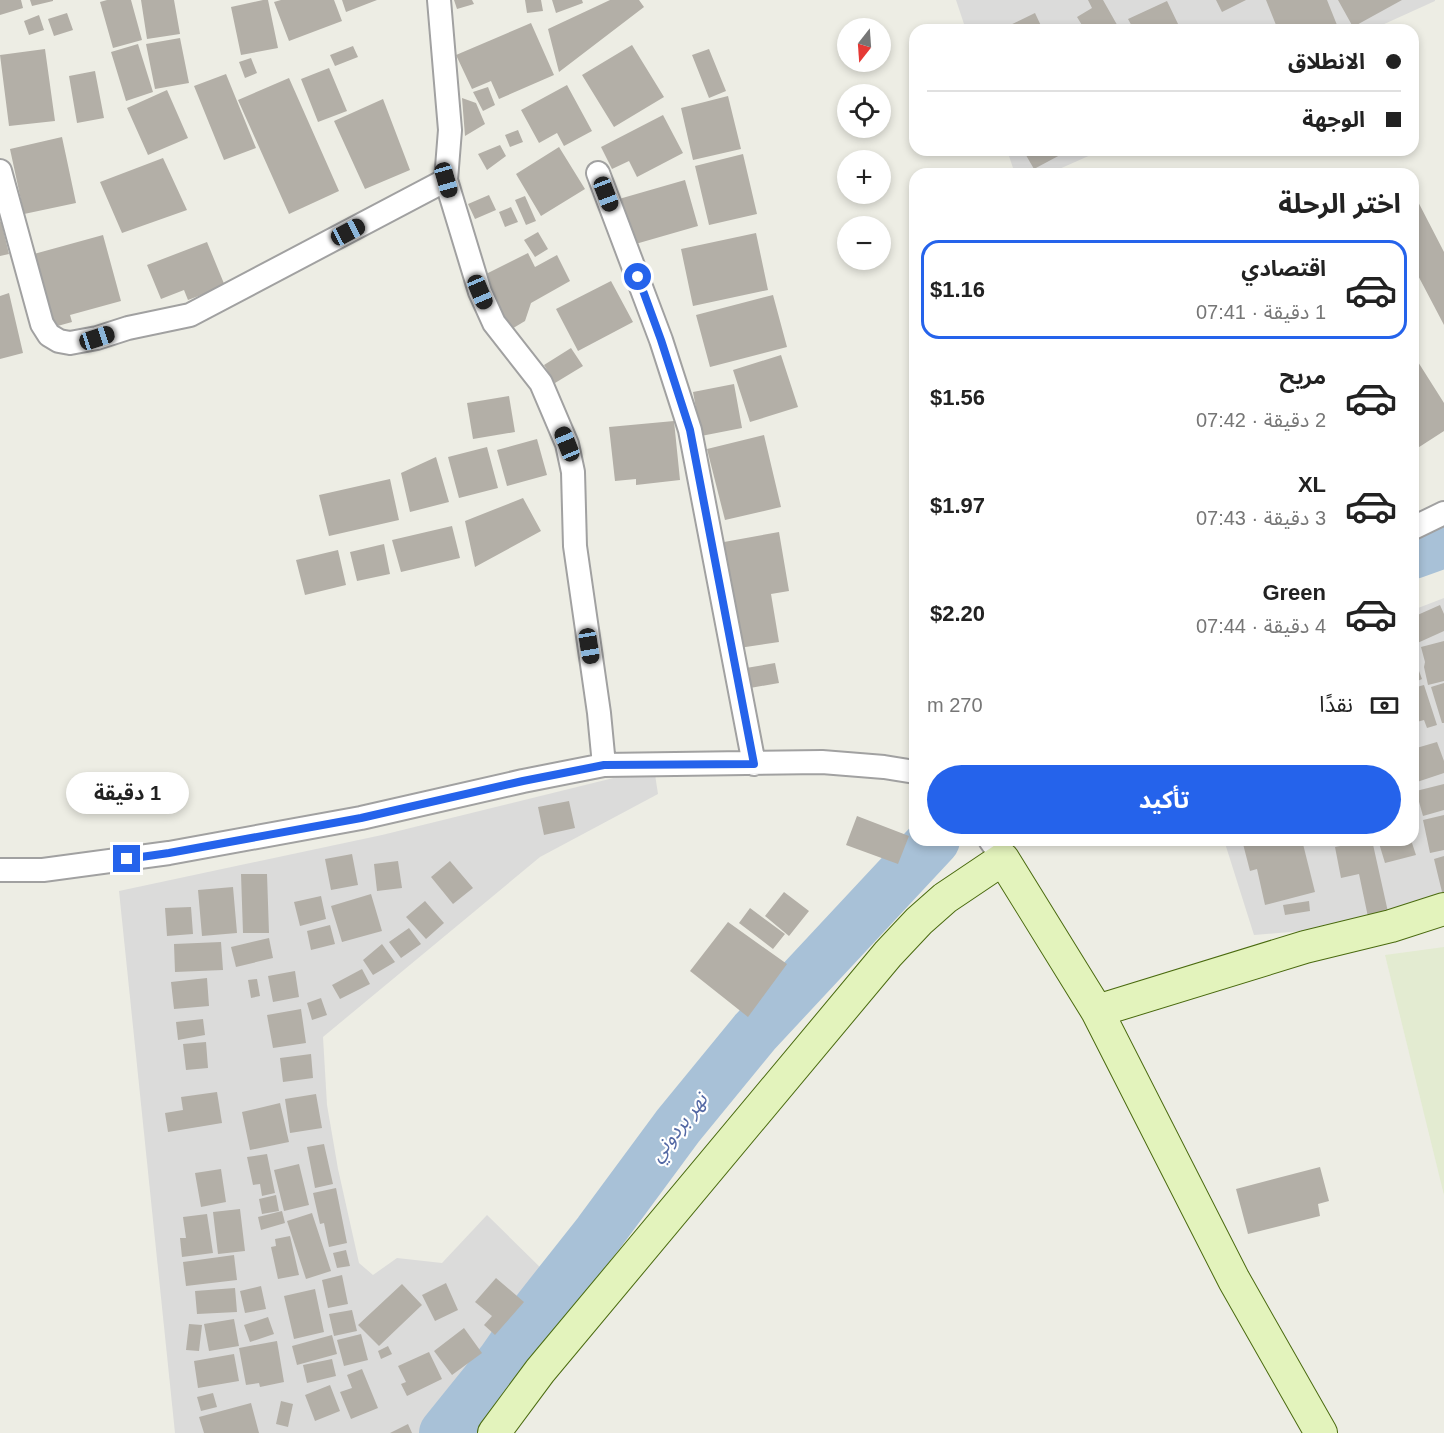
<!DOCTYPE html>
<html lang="ar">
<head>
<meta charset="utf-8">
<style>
	body { margin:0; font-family:Arial,"Noto Sans Arabic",sans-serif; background:#f2f2f2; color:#222; direction:rtl; height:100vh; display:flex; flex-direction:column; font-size:22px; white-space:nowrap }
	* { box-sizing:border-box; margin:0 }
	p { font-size:20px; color:#767676 }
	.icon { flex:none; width:33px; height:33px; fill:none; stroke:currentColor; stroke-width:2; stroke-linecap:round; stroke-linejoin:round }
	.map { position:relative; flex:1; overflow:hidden; direction:ltr }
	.details { position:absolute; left:909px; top:168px; width:510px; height:678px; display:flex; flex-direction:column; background:#fff; border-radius:18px; box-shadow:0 3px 9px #0003; direction:rtl }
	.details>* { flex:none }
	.guide { position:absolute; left:909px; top:24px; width:510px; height:132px; border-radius:18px; box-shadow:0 3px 9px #0003; direction:rtl; display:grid; align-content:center; height:132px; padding:0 18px; background:#fff }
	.needle { width:39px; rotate:197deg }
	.buttons { position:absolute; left:837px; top:18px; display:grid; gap:12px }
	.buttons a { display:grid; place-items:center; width:54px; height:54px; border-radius:50%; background:#fff; box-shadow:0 3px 9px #0003; font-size:30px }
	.end { position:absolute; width:27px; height:27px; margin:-14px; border:8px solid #2563eb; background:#fff; box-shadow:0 0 0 3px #fff }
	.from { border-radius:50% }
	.bubble { position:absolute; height:42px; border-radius:21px; background:#fff; box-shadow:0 3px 9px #0003; font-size:20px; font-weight:700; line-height:42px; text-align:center; direction:rtl }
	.car { position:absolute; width:18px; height:36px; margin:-18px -9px; border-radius:8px; box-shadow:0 0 4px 2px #0007; background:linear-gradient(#222 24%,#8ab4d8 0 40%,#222 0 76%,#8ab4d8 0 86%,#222 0) }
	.guide b { display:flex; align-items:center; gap:21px; height:57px; font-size:22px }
	.guide b+b { border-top:2px solid #e0e0e0 }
	.guide i { width:15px; height:15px; background:#222 }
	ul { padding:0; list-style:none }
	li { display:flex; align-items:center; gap:18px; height:99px; margin:0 12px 9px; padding:0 6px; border:3px solid transparent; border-radius:18px }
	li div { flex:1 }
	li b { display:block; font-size:22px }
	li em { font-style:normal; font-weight:700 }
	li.current { border-color:#2563eb }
	li>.icon { width:54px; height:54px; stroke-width:1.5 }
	h2 { padding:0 18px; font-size:27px; line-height:72px }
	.pay { display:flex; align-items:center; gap:15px; height:66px; padding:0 18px; font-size:22px }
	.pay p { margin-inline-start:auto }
	.button { display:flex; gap:12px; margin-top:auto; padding:12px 18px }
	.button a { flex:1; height:69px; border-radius:36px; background:#2563eb; color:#fff; font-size:24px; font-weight:700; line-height:69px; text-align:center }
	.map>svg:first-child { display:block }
	.residential { fill:#dbdbda }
	.farmland { fill:#e3ebd1 }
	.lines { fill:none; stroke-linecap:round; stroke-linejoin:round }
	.river { stroke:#a8c1d7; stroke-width:52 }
	.building { fill:#b3afa7 }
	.street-casing { stroke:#a1a1a1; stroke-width:26 }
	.secondary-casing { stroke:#4a6a0f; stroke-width:34 }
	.street { stroke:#fff; stroke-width:22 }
	.secondary { stroke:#e3f3bc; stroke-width:32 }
	.route { stroke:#2563eb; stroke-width:8 }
	.labels { text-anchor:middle; stroke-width:4.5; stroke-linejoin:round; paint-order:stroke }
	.water-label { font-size:20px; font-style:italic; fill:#5368a4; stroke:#fff }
</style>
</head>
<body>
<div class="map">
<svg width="1444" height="1433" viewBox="0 0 1444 1433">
	<rect width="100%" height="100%" fill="#edede4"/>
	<path class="residential" d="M956,0H1435V1L1371,30H966Z
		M1007,150H1102L1048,174H1015Z
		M1444,598V916L1394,923L1254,935L1224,840H1413V610Z
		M654,768L658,794L540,857L323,1037L327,1105L338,1169L359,1263L373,1275L397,1258L442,1263L487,1215L547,1274L526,1315L497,1346L442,1433H175L119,891L382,835Z"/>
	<path class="farmland" d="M1444,947V1195L1385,955Z"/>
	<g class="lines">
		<path class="river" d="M1413,553L1444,542
			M445,1433L503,1361L539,1309L599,1233L678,1126L755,1032L934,840"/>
	</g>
	<path class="building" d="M0,0H21L23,8L0,15Z
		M30,0H53V1L32,6Z
		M107,0H131L142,40L113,48L100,2Z
		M141,0H174L180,34L147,39Z
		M263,0H268L278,48L241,55L231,7Z
		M281,0H334L342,21L289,41L274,2Z
		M342,0H377L346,12Z
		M454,0H472L474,4L457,9Z
		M525,0H541L543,11L527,13Z
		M552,0H582L583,3L556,13Z
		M610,0H639L644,7L559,72L548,29Z
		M1088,0H1103L1120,30H1085L1077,17L1092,8Z
		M1216,0H1246L1222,12Z
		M1266,0H1327L1339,30H1278Z
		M1338,0H1402L1353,27Z
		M1167,1L1179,26L1172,30H1134L1128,19Z
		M67,13L73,30L54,36L48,19Z
		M1035,13L1043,30H1000Z
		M39,15L44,30L29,35L24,21Z
		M531,23L554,75L499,99L491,81L472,89L456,55Z
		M180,38L189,83L155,89L146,44Z
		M138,44L153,92L126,101L111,52Z
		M632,45L664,97L614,127L582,75Z
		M353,46L358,57L335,66L330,55Z
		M45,49L55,121L9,126L0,55Z
		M709,49L726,91L709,98L692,55Z
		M251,58L257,73L245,78L239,62Z
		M329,68L347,111L318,122L301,79Z
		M95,71L104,118L77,123L69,76Z
		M226,74L256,148L224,160L194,86Z
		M289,78L339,191L289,214L238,100Z
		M567,85L592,131L564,146L557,133L539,143L521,110Z
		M488,87L495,105L483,111L473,92Z
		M167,90L188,138L148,155L127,108Z
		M728,96L741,149L693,160L681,108Z
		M462,98L476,103L485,124L465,136Z
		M383,99L410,170L365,189L334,121Z
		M663,115L683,153L637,177L629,161L612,169L601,147Z
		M518,130L523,142L510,147L505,135Z
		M62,137L76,203L24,214L10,149Z
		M500,145L506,156L487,170L478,154Z
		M559,147L585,189L541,216L516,174Z
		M1023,150H1059L1062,154L1034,169Z
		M743,154L757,214L709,225L695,166Z
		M163,158L187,210L122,233L100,182Z
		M685,180L698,226L632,245L619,199Z
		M1413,192L1444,252V325L1413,266Z
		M489,195L496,210L475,219L468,204Z
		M525,196L536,221L526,225L515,200Z
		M511,207L518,222L505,227L499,212Z
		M1,221L9,254L0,256V222Z
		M538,232L548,249L535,257L524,240Z
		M756,233L768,290L693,306L681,249Z
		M103,235L121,301L70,315L72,322L54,327L34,254Z
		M207,242L225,286L188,300L184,290L161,299L147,265Z
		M528,253L535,267L557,255L570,281L531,303L525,321L510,330L482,276Z
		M611,281L633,322L578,351L556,309Z
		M9,293L23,353L0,359V296Z
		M773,295L787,347L710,367L696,315Z
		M571,348L583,366L555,383L544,365Z
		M1413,354L1444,403V431L1413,451Z
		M781,355L798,407L750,422L733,370Z
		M734,384L742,428L701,436L693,392Z
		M509,396L515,432L473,439L467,403Z
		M674,421L680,480L636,485V479L615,481L609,427Z
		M764,435L781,507L725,520L707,449Z
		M537,439L547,475L507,486L497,450Z
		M487,447L498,488L459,498L448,457Z
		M436,457L449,502L410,512L401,473Z
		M390,479L399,520L329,536L319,495Z
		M523,498L541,531L475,567L465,521Z
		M452,526L460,558L401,572L392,540Z
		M779,532L789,591L771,594L779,642L739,648L731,599H734L724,542Z
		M384,544L390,574L357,581L350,552Z
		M338,550L346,585L305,595L296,560Z
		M1440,605L1444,614V631L1413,645V617Z
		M1444,641V681L1428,685L1424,667L1425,662L1421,647Z
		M1413,655L1422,679L1413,683Z
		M775,663L779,683L750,688L746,668Z
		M1444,683V723H1442L1431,687Z
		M1424,685L1437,725L1427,728L1424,720L1413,723V688Z
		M1437,742L1444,761V773L1417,782L1413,769V749Z
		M1444,784V810L1423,816L1416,791Z
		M569,801L575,828L544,835L538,807Z
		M1444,815V850L1430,853L1423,820Z
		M857,816L909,836L898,864L846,845Z
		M1242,840H1302L1315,892L1265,905L1257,869L1250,871Z
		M1372,840L1388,912L1368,917L1359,874L1341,878L1335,847Z
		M1378,840H1411L1416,855L1385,863Z
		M352,854L358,885L331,890L325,859Z
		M1444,856V892H1442L1434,859Z
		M398,861L402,888L377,891L374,864Z
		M450,861L473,888L453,904L431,877Z
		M241,874H267L269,933H243Z
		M233,887L237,933L202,936L198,890Z
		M784,892L809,911L789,936L765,916Z
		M371,894L382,931L342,942L331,906Z
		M321,896L326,919L300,926L294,902Z
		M425,901L444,923L426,939L406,917Z
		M1309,901L1310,911L1285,915L1283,905Z
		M191,907L193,934L167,936L165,908Z
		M750,908L785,934L773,949L739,923Z
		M728,922L787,964L748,1017L690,971Z
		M330,925L335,944L311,950L307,931Z
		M409,928L421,944L401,958L389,942Z
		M269,938L273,958L236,967L231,947Z
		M221,942L223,970L175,972L174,944Z
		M382,944L395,962L373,975L363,960Z
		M362,969L370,984L340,999L332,985Z
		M295,971L299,997L273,1002L268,976Z
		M207,978L209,1006L174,1009L171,982Z
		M257,979L260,996L251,998L248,980Z
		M321,998L327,1015L312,1020L307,1003Z
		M301,1009L306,1043L273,1048L267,1015Z
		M203,1019L205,1035L178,1040L176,1022Z
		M206,1042L208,1068L186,1070L183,1044Z
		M311,1054L313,1078L283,1082L280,1058Z
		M217,1092L222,1123L168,1132L165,1113L183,1110L181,1097Z
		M316,1094L322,1128L290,1133L285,1099Z
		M280,1103L289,1142L250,1150L242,1112Z
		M324,1144L333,1184L315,1188L307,1147Z
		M267,1154L275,1193L262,1196L260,1184L253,1185L247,1157Z
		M299,1164L309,1205L284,1211L274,1170Z
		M1320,1167L1329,1201L1318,1204L1320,1216L1248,1234L1236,1189Z
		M221,1169L226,1202L201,1207L195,1173Z
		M336,1188L347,1243L329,1247L324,1223L320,1224L313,1193Z
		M276,1195L279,1211L262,1214L259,1199Z
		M240,1209L245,1251L218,1254L213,1212Z
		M282,1211L285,1223L261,1230L258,1217Z
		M312,1213L331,1271L306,1279L287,1221Z
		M207,1214L213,1253L182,1257L180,1238H186L183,1217Z
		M290,1236L299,1275L278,1279L271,1247L276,1246L275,1239Z
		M346,1250L350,1266L337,1268L333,1253Z
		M234,1255L237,1280L186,1286L183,1262Z
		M342,1275L348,1304L328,1308L322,1280Z
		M496,1278L524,1302L495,1335L484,1325L492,1316L475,1302Z
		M446,1283L458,1310L435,1321L422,1295Z
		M402,1284L422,1305L379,1346L358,1325Z
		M261,1286L266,1309L245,1313L240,1291Z
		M235,1288L237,1312L197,1314L195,1291Z
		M315,1289L324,1332L294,1339L284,1296Z
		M352,1310L357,1331L334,1336L329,1314Z
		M268,1317L274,1334L250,1342L244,1325Z
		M234,1319L239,1346L209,1351L204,1324Z
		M189,1324L202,1325L199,1351L186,1350Z
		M464,1328L482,1353L452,1375L434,1351Z
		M361,1334L368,1360L344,1366L337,1340Z
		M332,1335L337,1354L297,1365L292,1346Z
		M277,1341L284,1382L260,1387L259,1383L246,1385L239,1348Z
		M388,1346L392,1354L381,1359L378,1351Z
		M429,1352L442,1379L407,1396L401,1384L406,1382L398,1366Z
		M234,1354L239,1381L198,1388L194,1361Z
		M332,1359L336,1376L307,1383L303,1365Z
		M362,1369L378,1408L351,1419L340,1392L352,1388L347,1375Z
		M330,1385L340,1411L315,1421L305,1395Z
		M213,1393L217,1407L201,1411L197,1397Z
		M281,1401L293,1404L288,1427L276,1424Z
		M251,1403L259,1433H204L199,1417Z
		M408,1424L412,1433H390Z"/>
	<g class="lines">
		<g class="street-casing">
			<path id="street" d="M439,0L450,130L446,180L480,292L494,323L541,383L567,444L573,472L575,546L599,713L604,765
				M0,171L42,324L49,335L59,341L70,343L97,338L128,328L190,315L446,180
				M598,173L661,340L690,430L754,764
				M1413,528L1444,513
				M990,840L1003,859
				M0,870H43L169,853L361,818L523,781L604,765L822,762L884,767L915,772"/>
		</g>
		<g class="secondary-casing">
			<path id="secondary" d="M1097,1011L1305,947L1391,926L1444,909
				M494,1433L540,1371L888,954L919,921L945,898L1003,859L1097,1011L1234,1280L1321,1433"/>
		</g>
		<use href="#street" class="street"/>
		<use href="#secondary" class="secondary"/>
	</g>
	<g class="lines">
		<path class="route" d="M127,859L169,853L361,818L523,781L604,765L754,764L690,430L661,340L638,277"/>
	</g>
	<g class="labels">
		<g class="water-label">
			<text transform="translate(678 1127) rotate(-52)" y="7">نهر بردوني</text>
		</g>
	</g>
</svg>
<div class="buttons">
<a><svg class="needle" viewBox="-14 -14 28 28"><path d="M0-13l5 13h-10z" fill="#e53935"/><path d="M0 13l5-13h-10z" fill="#767676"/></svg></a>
<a><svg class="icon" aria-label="locate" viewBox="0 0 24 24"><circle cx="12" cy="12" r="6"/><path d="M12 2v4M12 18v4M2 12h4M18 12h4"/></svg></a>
<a>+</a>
<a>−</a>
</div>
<i class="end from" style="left:638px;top:277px"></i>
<i class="end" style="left:127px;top:859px"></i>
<div class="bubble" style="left:66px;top:772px;width:123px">1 دقيقة</div>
<i class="car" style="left:446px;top:180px;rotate:164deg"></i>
<i class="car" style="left:606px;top:194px;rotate:159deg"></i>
<i class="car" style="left:348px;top:232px;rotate:62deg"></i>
<i class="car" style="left:480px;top:292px;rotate:157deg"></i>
<i class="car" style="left:97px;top:338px;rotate:72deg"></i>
<i class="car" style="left:567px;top:444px;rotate:338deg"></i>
<i class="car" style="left:589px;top:646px;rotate:171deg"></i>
<div class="guide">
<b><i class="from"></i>الانطلاق</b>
<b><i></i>الوجهة</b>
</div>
<section class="details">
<h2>اختر الرحلة</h2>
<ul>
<li class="current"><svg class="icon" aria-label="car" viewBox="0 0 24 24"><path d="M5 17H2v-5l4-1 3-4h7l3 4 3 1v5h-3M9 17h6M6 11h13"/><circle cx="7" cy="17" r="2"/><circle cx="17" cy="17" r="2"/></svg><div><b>اقتصادي</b><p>1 دقيقة · 07:41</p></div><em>$1.16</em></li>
<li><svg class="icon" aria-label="car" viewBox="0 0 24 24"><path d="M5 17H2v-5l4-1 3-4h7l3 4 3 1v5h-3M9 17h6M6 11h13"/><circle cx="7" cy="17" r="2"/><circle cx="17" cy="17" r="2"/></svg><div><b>مريح</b><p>2 دقيقة · 07:42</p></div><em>$1.56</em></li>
<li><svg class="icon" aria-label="car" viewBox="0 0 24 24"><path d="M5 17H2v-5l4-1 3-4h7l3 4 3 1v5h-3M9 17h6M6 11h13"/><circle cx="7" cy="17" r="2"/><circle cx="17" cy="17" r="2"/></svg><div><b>XL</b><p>3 دقيقة · 07:43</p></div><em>$1.97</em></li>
<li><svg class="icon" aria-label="car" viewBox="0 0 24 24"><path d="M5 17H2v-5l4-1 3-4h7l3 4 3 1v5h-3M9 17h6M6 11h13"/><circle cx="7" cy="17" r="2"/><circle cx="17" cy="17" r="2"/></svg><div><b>Green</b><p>4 دقيقة · 07:44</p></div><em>$2.20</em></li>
</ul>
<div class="pay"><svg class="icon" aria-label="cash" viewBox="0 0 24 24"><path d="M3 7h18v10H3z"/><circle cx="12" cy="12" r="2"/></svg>نقدًا<p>270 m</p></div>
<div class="button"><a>تأكيد</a></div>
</section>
</div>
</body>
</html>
